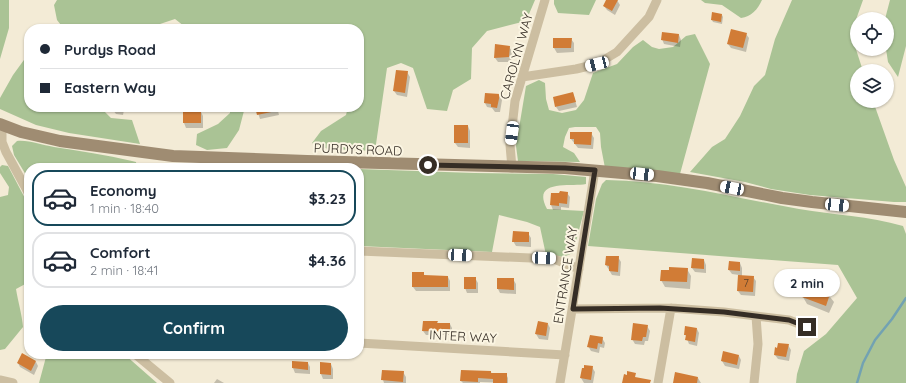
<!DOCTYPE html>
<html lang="en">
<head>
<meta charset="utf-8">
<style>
	body { margin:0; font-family:Quicksand,sans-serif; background:#f2f2f3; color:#1f2937; height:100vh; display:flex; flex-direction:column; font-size:15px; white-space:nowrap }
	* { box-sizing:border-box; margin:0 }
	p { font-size:13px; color:#747a83 }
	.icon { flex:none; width:22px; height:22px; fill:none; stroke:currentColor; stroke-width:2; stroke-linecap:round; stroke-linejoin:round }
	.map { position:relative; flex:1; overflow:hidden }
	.side { position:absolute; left:24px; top:163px; width:340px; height:196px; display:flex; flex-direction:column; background:#fff; border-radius:16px; box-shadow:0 1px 3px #0004 }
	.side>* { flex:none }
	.hud { position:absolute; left:24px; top:24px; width:340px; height:88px; border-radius:16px; box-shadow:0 1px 3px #0004; display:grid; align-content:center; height:88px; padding:0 16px; background:#fff }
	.tools { position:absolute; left:850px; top:12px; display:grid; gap:8px }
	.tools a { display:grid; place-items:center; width:44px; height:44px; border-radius:50%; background:#fff; box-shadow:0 1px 3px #0004; font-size:20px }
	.end { position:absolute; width:18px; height:18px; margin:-9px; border:5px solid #352d25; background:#fff; box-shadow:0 0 0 2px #fff }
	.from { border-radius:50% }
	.bubble { position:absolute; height:28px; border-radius:14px; background:#fff; box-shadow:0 1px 3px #0004; font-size:13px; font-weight:700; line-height:28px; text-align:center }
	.car { position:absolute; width:12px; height:24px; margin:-12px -6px; border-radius:5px; box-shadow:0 0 3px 1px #0007; background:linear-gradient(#fff 24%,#345 0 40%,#fff 0 76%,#345 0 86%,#fff 0) }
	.hud b { display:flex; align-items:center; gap:14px; height:38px; font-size:15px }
	.hud b+b { border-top:1px solid #e0e1e3 }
	.hud i { width:10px; height:10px; background:#1f2937 }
	ul { padding:7px 0 0; list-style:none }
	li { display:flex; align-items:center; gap:12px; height:56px; margin:0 8px 6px; padding:0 8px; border:2px solid #e0e1e3; border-radius:16px }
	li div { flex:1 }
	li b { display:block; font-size:15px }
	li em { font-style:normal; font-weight:700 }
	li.on { border-color:#17485a }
	li>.icon { width:36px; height:36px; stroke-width:1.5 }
	.action { display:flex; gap:8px; margin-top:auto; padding:8px 16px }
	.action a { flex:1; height:46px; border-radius:24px; background:#17485a; color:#fff; font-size:16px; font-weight:700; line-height:46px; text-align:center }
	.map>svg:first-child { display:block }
	.green { fill:#aac395 }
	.shadow { fill:#0003 }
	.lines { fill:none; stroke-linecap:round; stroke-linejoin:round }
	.stream { stroke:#72a2b2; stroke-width:2.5 }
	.building { fill:#d17c36 }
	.street { stroke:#ccbea1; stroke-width:9 }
	.secondary { stroke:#9f8c72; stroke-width:12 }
	.route { stroke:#352d25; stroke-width:5 }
	.labels { text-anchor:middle; stroke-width:4; stroke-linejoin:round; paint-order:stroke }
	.number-label { font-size:11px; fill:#5c4129 }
	.street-label { font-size:13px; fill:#352d25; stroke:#fbf5e2 }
</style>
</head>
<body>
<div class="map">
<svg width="906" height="383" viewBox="0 0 906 383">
	<rect width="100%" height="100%" fill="#f3ebd6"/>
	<path class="green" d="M0,0H9V28L0,59Z
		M57,0H535L526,21L487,31L472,48L471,79L453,90L447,111L427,109L413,68L401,63L387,68L375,151L328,149L312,143L321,131L346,115L348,107H359V29H184V26L175,19L145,29H64L57,20L54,5Z
		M554,0H596L589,15L558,13L554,4Z
		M701,0H762C758,9 751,17 741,18L722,5L705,3Z
		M792,0H863L853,28V40L863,71H857V101H873L894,160L906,187V202H894L810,195L771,189L745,182L690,172L712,147L725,139L740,116L754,86L765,75L775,39Z
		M890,0H906V46L898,77L888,62L886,49H887V19H885Z
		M695,34L710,64L680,174L605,168L601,147L600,133L596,127H575L569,128L565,137L563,147L574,153L580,162L518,161L516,146L526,86L539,80L545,83L546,99L549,110L562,113L576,110L584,100L593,73L617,64L633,47L643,40L652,47L659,49L673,47L686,36Z
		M29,53V107H100L111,118L132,120L140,144L69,133L36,125L0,109V98L13,75Z
		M230,107H245L239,130L227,148L207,150L196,145L197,134L218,124L230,113Z
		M17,141C30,140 41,145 54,147C80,151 106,155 132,161L136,162L137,168H29V180L14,155L12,146Z
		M2,165L8,166L29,206V282L16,289C18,302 22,314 23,327L5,349L0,350V197L8,195L9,187L0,173V167Z
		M359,169L474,173L553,174L586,177V184C570,187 531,179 547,209L584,211L573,253L563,257L546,255L540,227L527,222L499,215L492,252L359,246Z
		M606,180C672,181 735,198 799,209C834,215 869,216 903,226L906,234V383H796L797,374L804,351L826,334L857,298L838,265L588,246L596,199L602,184Z
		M44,354H77L81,356L83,354H124L157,383H39L46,357Z"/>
	<path class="shadow" d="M607,0H617L620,5L615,15L607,10L604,6Z
		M722,15L723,17L722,24L713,22L712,20Z
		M746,34L749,38L746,52L731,48L728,44Z
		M679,35L681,40L680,47L664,44L662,39Z
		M554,39H571L574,43V52L557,53L554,48Z
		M509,47L512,51L511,62H498L495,58Z
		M407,72L410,77L407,97L397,95L394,91Z
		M573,93L577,107L559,111L556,107Z
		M499,95L502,100L500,112H495L492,108L487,107L485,103Z
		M113,107H127V110H124L123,115L116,114L113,110Z
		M256,107H277L279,115L260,119Z
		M184,112H201L203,116V128H186L184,123Z
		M468,126L470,131V148L458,147L455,143Z
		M591,133L594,138L593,149L578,148L571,139Z
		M567,193L570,197L569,208L561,207V210H553L551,205Z
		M528,233L531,238V247L516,246L513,241Z
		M618,257L621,262L620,276L612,275L606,265Z
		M704,260L706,265V273L695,272L692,268Z
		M740,263L742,268V276L753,277L756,281L755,296L741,295L738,291L739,275L732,274L729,270Z
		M687,269L691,276L690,289L665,287L661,280Z
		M423,273L425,276L448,277L450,281V291H416L413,287Z
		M475,278L478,283V293H467L465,288Z
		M513,279L516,284V294L500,293L498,289Z
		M791,286L794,291L791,297L784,294L781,290Z
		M823,288L834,302L829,313L807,304L803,297L812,291Z
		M437,322L438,324H450L452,328V335H426L423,331Z
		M548,324L550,328L548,340L539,339L536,334Z
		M647,326L650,331L648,341H645L644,345L635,344L632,339Z
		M697,329L699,333L697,346L689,344L685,334Z
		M602,338L605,343L604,348L600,347L599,353L591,351L588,346Z
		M788,345L791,350L789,361L778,359L775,355Z
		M739,356L741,360L739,369L725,366L722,361Z
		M36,362L38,366L34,375L20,367L18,363Z
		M293,362L308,363L310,367V374L295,373L293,368Z
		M321,363L331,364L333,369V379H323L321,374Z
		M592,367L595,372L593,383H584L581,378Z
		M403,372L406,377V383H384L383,380Z
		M491,372L492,374H506L508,378V383L480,382V383H463L461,381Z
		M698,378L701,383H675Z
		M217,379L224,383H214Z"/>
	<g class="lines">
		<path class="stream" d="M857,383L863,363L875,340L892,319L906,298"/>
	</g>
	<path class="building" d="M606,0H618L612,11L603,6Z
		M712,12L722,14L721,22L711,20Z
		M731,29L747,33L743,48L727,44Z
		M662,32L679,34L678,43L661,40Z
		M553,38H572L571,48H553Z
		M495,44L510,46L509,57L494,58Z
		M396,70L408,71L405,93L393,91Z
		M573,92L576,102L555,107L553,97Z
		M485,93L500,94L497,108L491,107V104L484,103Z
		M255,107H281V110L257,115Z
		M183,111H201V123H183Z
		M454,125H468V143H454Z
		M570,132H592L591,145L574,144V139H570Z
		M560,191L568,192L567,204L559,203V206L550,205L551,193H559Z
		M513,231L529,232V242H512Z
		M606,256H619L618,272L609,271V266L605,265Z
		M692,258L704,259V269L691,268Z
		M729,261L740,262V271L728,270Z
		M669,267L688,268L687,282L660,281L661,270H669Z
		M412,272H424V275L448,276V287H412Z
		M738,275L754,276L753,292L737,291Z
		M464,277H476V289H464Z
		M497,278H514V290L497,289Z
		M783,282L792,285L789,293L780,290Z
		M814,283L824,287L822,291L830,294L826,306L802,297L806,288L811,290Z
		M423,321H438L437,323H450V332L422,331Z
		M538,321L548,323L546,336L535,334Z
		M633,323L648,325L646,337H643L642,341L631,340Z
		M685,326L697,328L695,342L685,340L686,335H684Z
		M590,335L603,337L602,344L598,343L597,349L587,347Z
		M778,343L789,344L786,357L774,355L775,347L777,348Z
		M723,351L739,355L737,365L721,361Z
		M22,353L36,361L31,371L17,363Z
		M292,361L308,362V370L292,368Z
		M320,362L331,363V375L320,374Z
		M584,365L593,366L591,380L580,378L582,368H584Z
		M382,370L404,371L403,382L381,380Z
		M461,370L491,371V373H507V383H493V379L478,378V382L460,381Z
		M627,371L636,373L635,377L651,380L650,383H622L624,374L627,375Z
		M675,372L698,377L697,383H673Z"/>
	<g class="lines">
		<path class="street" d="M522,77L576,69L597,64L617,52L649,17L657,0
			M2,125V142L6,152L29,194
			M512,168L510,145L515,101L545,0
			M359,251L554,259L579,269
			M573,309L671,308L724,312L789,320L807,327
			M359,343L565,355
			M135,354L170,383
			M0,380L13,383
			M560,383L595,170
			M658,383L671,308
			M754,383L758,344L756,316"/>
		<path class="secondary" d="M0,124L21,132L60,141L173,156L307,161L565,168L657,176L707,183L782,198L812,202L906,212"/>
	</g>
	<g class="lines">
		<path class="route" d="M428,165L565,168L595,170L573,309L660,308L724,312L789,320L807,327"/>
	</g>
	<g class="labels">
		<g class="number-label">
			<text x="746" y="287">7</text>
		</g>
		<g class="street-label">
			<text transform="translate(516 56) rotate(-74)" y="5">CAROLYN WAY</text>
			<text transform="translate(358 149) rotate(2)" y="5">PURDYS ROAD</text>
			<text transform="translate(565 275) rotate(-81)" y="5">ENTRANCE WAY</text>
			<text transform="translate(463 336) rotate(3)" y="5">INTER WAY</text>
		</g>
	</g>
</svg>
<div class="tools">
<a><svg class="icon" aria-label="locate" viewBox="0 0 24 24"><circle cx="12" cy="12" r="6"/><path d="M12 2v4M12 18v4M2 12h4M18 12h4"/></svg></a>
<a><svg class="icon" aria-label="layers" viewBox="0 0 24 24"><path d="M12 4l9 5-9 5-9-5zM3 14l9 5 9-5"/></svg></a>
</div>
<i class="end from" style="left:428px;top:165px"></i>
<i class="end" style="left:807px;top:327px"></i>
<div class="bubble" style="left:774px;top:269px;width:66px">2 min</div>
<i class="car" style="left:597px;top:64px;rotate:256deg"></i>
<i class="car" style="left:512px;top:133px;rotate:187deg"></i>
<i class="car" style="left:642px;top:174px;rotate:96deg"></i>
<i class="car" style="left:732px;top:188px;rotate:281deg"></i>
<i class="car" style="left:837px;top:205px;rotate:96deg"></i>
<i class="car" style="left:460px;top:255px;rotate:93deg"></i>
<i class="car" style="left:544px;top:258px;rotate:92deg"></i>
<div class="hud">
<b><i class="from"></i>Purdys Road</b>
<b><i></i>Eastern Way</b>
</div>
<section class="side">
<ul>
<li class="on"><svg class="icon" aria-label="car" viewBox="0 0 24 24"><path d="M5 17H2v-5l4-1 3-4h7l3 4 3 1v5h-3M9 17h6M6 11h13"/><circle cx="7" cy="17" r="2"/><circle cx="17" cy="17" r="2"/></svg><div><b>Economy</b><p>1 min · 18:40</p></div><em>$3.23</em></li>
<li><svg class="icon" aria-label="car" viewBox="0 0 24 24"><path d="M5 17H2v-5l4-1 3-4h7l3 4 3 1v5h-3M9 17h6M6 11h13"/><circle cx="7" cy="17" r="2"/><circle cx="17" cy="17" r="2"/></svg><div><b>Comfort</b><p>2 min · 18:41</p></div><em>$4.36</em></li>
</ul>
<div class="action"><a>Confirm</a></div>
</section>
</div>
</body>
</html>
